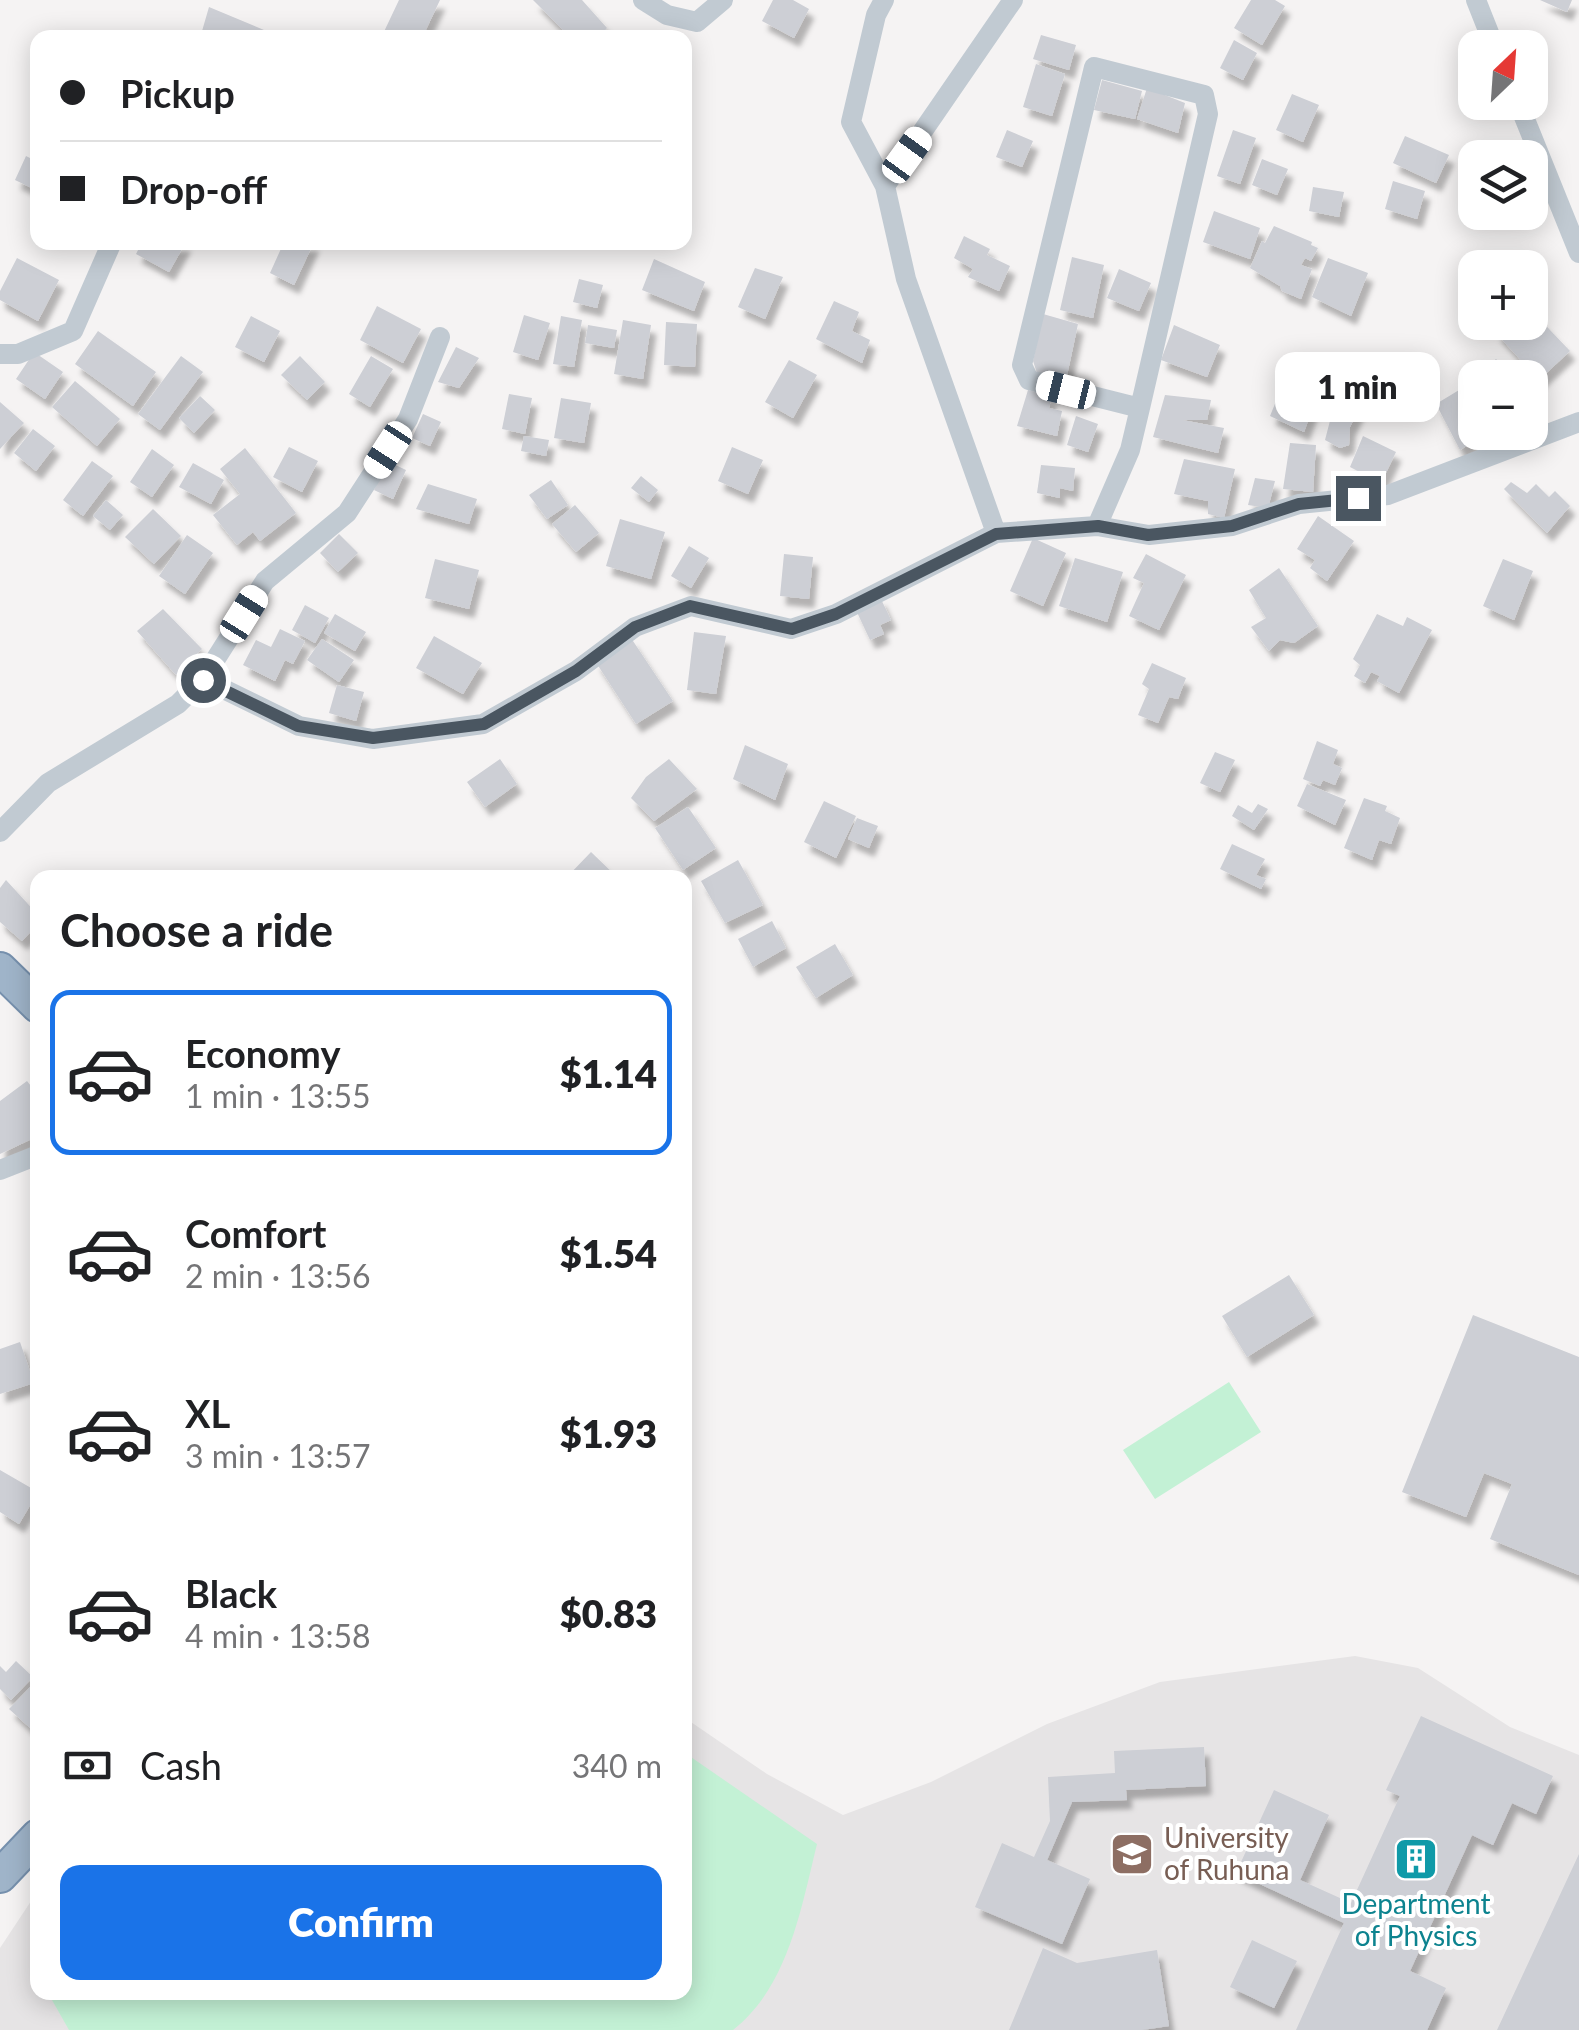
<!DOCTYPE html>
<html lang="en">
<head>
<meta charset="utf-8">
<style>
	body { margin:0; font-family:Lato,sans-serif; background:#f6f6f6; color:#202124; height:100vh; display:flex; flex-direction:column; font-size:38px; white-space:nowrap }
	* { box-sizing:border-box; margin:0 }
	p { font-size:32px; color:#757577 }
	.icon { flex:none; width:55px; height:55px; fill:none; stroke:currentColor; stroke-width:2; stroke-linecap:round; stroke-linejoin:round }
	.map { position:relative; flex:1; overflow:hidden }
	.panel { position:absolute; left:30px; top:870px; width:662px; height:1130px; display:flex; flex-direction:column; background:#fff; border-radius:20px; box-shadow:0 5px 25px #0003 }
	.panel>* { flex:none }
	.top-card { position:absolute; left:30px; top:30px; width:662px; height:220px; border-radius:20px; box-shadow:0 5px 25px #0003; display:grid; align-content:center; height:220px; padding:0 30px; background:#fff }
	.needle { width:65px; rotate:25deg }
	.fabs { position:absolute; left:1458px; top:30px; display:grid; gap:20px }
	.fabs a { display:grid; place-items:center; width:90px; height:90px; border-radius:20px; background:#fff; box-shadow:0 5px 25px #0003; font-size:50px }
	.end { position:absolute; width:45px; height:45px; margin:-22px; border:12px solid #4a5661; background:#fff; box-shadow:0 0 0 5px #fff }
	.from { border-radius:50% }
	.bubble { position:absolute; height:70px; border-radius:20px; background:#fff; box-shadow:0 5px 25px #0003; font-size:32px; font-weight:800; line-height:70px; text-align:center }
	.car { position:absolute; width:30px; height:60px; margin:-30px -15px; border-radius:12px; box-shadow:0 0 8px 2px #0007; background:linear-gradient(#fff 24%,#345 0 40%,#fff 0 76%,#345 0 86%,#fff 0) }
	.top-card b { display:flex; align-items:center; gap:35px; height:95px; font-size:38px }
	.top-card b+b { border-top:2px solid #e0e0e0 }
	.top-card i { width:25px; height:25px; background:#202124 }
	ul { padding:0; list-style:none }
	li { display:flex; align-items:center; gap:30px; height:165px; margin:0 20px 15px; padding:0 10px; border:5px solid transparent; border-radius:20px }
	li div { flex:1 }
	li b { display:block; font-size:38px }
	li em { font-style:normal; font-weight:800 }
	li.current { border-color:#1a73e8 }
	li>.icon { width:90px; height:90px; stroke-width:1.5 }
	h2 { padding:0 30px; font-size:45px; line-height:120px }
	.pay { display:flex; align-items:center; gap:25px; height:110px; padding:0 30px; font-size:38px }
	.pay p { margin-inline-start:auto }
	.cta { display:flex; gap:20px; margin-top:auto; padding:20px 30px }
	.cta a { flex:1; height:115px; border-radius:20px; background:#1a73e8; color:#fff; font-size:40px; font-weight:800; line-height:115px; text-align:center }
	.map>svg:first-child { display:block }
	.education { fill:#e6e4e5 }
	.green { fill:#c3f1d5 }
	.building { fill:#cdcfd5; filter:url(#shadow) }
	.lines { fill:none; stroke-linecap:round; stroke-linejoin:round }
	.trunk-casing { stroke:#7690ad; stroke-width:36 }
	.minor { stroke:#c1cad2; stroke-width:20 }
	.trunk { stroke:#9fb4c9; stroke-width:32 }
	.route { stroke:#4a5661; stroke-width:12 }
	.labels { text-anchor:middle; stroke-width:8; stroke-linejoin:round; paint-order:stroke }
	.education-label { font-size:28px; fill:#785e54; stroke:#fff; text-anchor:start }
	.culture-label { font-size:28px; fill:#0d838f; stroke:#fff }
</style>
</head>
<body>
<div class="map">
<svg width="1579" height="2030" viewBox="0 0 1579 2030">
	<defs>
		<filter id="shadow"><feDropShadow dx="5.5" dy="9" stdDeviation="2.5" flood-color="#0004"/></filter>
	</defs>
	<rect width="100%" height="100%" fill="#f5f3f3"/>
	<path class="education" d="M1355,1656L1418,1668L1510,1727L1579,1755V2030H0V1948L37,1892L38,1992H685V1718L767,1774L843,1815L931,1782L1047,1724L1160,1682Z"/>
	<path class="green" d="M1229,1382L1261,1432L1155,1499L1123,1450Z
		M685,1753L817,1844C801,1909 788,1987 733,2030H69L48,1993L685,1992Z"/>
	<path class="building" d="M399,0H440L422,38H381Z
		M533,0H582L607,28L598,38H571Z
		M773,0H793L809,9L794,38L762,21Z
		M1251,0H1275L1285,6L1262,45L1234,28Z
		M1540,0H1572L1567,12Z
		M209,7L264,30L260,38H200Z
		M1041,35L1076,45L1069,70L1033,59Z
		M1234,40L1257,53L1243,80L1220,68Z
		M1036,64L1065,74L1052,116L1023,107Z
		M1102,80L1142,91L1135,119L1094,110Z
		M1147,88L1185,103L1178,133L1137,119Z
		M1292,94L1319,105L1303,142L1276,130Z
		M1007,130L1033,141L1022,167L996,157Z
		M1233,130L1256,138L1240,184L1217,176Z
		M1405,136L1449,155L1436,183L1393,163Z
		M26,156L38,162V191L15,180Z
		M1262,159L1288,169L1277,195L1252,185Z
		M1393,181L1425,191L1417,219L1385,209Z
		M1469,181L1475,183V203L1464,200Z
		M1313,187L1344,192L1339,217L1309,211Z
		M1214,211L1260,228L1250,259L1203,242Z
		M1274,226L1312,242L1311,245L1318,248L1311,261L1305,258L1301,265L1312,269L1301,299L1282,291L1280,286L1250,268L1262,241L1265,243Z
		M964,236L990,249L987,255L1010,266L999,291L968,277L973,269L954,258Z
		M142,242H186L169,272L136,254Z
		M284,242H314L294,285L270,273Z
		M1072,257L1104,265L1093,318L1060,310Z
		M17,258L59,280L38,321L0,300V291Z
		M1328,258L1368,273L1351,316L1312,297Z
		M654,259L705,282L694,311L642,290Z
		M755,268L783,277L765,319L738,307Z
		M1119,269L1151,283L1139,311L1107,298Z
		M579,279L603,285L597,308L573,302Z
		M834,301L859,312L852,331L870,340L862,363L816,339Z
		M377,306L421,329L403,363L360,340Z
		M1530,309L1570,351L1539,380L1495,332L1505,322H1530Z
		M1043,314L1078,324L1066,380L1037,373L1033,361Z
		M524,315L550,323L538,360L513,352Z
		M251,316L280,331L264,362L235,347Z
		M561,316L582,320L574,367L553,364Z
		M623,320L651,325L643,379L614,374Z
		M666,322L697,324L695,367L664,365Z
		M588,325L617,330L614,348L585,343Z
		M1174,325L1220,345L1207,377L1161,360Z
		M98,331L156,372L133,406L75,364Z
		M456,347L479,358L459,388L438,382Z
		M34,352L63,372L45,399L16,379Z
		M181,356L203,372L160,430L138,414Z
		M300,356L325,382L307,400L281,375Z
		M371,356L393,369L370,407L349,394Z
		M1496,359L1513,378H1477Z
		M789,360L817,375L793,418L765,402Z
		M1292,362L1324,377L1304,432L1270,416Z
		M75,381L120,419L97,446L52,407Z
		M1469,384L1475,395V432H1490L1460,450L1436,404Z
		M1028,390L1052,396L1049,408L1062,411L1057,436L1017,426Z
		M1343,392L1362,403L1350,427L1349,445L1340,448L1325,440L1332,413Z
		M509,394L532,398L525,434L502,429Z
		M1165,395L1211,400L1207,420H1182L1224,428L1218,453L1153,437Z
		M200,396L215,410L194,433L179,418Z
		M561,398L591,403L584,443L554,438Z
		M0,402L24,423L0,449Z
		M423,414L441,422L430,446L412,438Z
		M1076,416L1098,424L1088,452L1067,445Z
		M33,429L55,446L36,471L14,453Z
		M524,436L549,440L546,456L521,451Z
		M1363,436L1396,452L1381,483L1350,467Z
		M1290,443L1316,445L1313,492L1283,489Z
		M289,447L318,461L302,492L273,477Z
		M732,447L763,460L748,494L718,481Z
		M245,448L296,513L260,541L253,532L237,545L213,515L240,494L220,469Z
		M152,449L174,465L152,497L130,482Z
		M1184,459L1235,469L1224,518L1208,514V501L1174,494Z
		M92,461L113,476L83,516L63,500Z
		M387,461L406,470L393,499L374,490Z
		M193,463L224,480L211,504L179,487Z
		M1041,465L1075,468L1073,491L1060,488V498L1037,493Z
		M641,476L658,490L649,502L631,488Z
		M1255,478L1275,481L1268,508L1248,505Z
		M551,480L568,505L547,519L529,495Z
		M1511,482L1527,493L1536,484L1549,497L1555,491L1570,506L1547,533L1504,489Z
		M428,484L477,499L469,524L416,509Z
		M106,500L123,515L110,530L93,516Z
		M575,505L599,533L576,552L552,524Z
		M153,509L181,536L154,564L125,537Z
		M1318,516L1354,541L1327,581L1310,568L1315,560L1297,549Z
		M620,519L665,532L651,579L606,566Z
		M339,534L358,553L338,572L320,553Z
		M187,535L213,553L185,594L159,576Z
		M1033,538L1066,553L1043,606L1010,591Z
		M689,546L709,558L691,588L671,576Z
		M784,554L813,557L809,599L780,596Z
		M1146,554L1186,575L1159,630L1129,616L1144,583L1133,578Z
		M1075,558L1123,572L1107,622L1059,606Z
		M435,559L479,570L469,609L425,598Z
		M1503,559L1533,571L1514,620L1483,606Z
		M1279,568L1318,626L1294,643L1280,640L1269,651L1251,627L1266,618L1249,590Z
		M880,597L891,620L880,625L884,634L870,640L855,608Z
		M305,605L329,618L315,643L292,630Z
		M163,609L202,649L176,675L137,631Z
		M335,614L366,632L355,651L324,633Z
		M1377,614L1403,626L1407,617L1432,630L1399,693L1377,681L1380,676L1371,672L1365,683L1354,676L1360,665L1353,659Z
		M280,629L305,641L293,664L285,660L275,681L243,665L256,640L271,647Z
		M694,632L726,636L716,694L687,690Z
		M434,636L482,663L463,694L416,668Z
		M631,638L673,701L636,724L595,661Z
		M322,639L354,660L339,682L307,660Z
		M1152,663L1186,678L1178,699L1169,697L1158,723L1138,715L1149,689L1142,684Z
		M337,685L364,692L356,721L329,713Z
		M1317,741L1338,750L1333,764L1342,768L1335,785L1323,780L1320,786L1303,779Z
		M745,745L788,764L775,800L733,779Z
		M1215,752L1235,760L1220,792L1200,783Z
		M500,759L517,784L485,807L467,782Z
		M669,759L697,789L654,821L631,798L646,777Z
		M1307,784L1346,800L1335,825L1297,806Z
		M1364,798L1387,806L1385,811L1400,818L1391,844L1379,840L1372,860L1344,848Z
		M824,801L856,816L836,858L804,842Z
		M1258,804L1268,809L1254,830L1232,816L1238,805L1252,813Z
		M688,807L716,848L683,870L655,828Z
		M857,818L878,826L869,848L848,839Z
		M1232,844L1265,859L1256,875L1266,879L1261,889L1220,869Z
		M591,852L618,878H566Z
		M738,860L763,905L725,923L701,881Z
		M6,880L38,915V924L22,941L0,922V888Z
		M772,921L786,948L753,967L738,939Z
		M835,944L853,975L816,998L796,967Z
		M27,1081L38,1095V1136L0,1154V1101Z
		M1289,1275L1314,1315L1247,1357L1222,1316Z
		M1473,1315L1579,1357V1575L1490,1539L1512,1484L1484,1473L1466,1517L1402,1492Z
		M20,1342L34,1383L0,1394V1349Z
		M0,1470L38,1492L19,1524L0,1512Z
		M16,1661L33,1677L11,1700L0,1689V1666L6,1672Z
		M38,1679V1735L9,1709Z
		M1421,1716L1553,1776L1536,1814L1512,1803L1493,1845L1472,1835L1410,1971L1446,1988L1427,2030H1296L1344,1923L1236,1873L1274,1790L1329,1815L1300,1880L1351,1903L1400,1796L1386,1790Z
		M1204,1747L1206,1786L1126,1790L1127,1800L1072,1802L1047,1860L1090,1879L1062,1944L975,1907L1002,1843L1034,1857L1050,1821L1048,1777L1115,1773L1114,1751Z
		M1579,1854V2030H1497Z
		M1252,1940L1297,1961L1274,2008L1230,1987Z
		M1043,1948L1077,1963L1157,1950L1169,2026L1142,2030H1009Z"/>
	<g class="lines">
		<g class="trunk-casing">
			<path id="trunk" d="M0,969L38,1006
				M0,1876L38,1836"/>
		</g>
		<path class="minor" d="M643,0L667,15L697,22L723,0
			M884,0L876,15L851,122L885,186L906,279L996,533L1097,526L1149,535L1232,526L1299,504L1388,495L1579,422
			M1476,0L1495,48
			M1094,67L1204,95L1208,114L1140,408L1029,380L1022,365Z
			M1518,102L1579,253
			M885,186L1013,0
			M0,354H18L73,331L112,242
			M1097,526L1130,450L1140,408
			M203,679L299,726L373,739L483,724L576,671L635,627L691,606L791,629L836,614L996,533
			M0,832L48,783L178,704L203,679L265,581L347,513L408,419L440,337
			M0,1170L38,1155"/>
		<use href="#trunk" class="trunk"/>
	</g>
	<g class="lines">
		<path class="route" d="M203,680L298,726L373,738L484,724L576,671L635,627L690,606L792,629L836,614L996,534L1098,526L1148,535L1232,526L1299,504L1358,498"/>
	</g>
	<defs>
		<g id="university-square" transform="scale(2.25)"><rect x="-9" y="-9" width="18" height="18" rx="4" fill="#8d6e63" stroke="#fff"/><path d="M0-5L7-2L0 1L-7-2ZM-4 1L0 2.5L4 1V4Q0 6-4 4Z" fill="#fff"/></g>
		<g id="building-square" transform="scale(2.25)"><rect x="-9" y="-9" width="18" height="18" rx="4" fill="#0f9aa8" stroke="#fff"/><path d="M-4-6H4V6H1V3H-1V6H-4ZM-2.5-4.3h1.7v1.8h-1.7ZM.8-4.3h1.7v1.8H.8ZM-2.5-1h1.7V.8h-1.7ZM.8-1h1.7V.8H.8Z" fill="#fff"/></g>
	</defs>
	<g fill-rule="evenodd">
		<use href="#university-square" x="1132" y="1854"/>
		<use href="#building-square" x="1416" y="1859"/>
	</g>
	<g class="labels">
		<g class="education-label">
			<text x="1164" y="1848">University<tspan x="1164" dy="32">of Ruhuna</tspan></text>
		</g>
		<g class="culture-label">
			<text x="1416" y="1914">Department<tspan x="1416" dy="32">of Physics</tspan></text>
		</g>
	</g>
</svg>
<div class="fabs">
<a><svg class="needle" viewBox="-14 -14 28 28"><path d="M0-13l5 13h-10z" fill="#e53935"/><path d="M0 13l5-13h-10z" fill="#757577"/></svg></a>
<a><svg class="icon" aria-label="layers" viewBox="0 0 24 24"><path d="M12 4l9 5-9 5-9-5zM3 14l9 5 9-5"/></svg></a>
<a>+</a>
<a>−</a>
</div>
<i class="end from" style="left:203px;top:680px"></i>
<i class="end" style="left:1358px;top:498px"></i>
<div class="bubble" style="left:1275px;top:352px;width:165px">1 min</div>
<i class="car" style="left:907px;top:155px;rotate:36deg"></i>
<i class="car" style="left:1066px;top:390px;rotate:284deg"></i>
<i class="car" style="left:388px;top:450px;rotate:213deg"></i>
<i class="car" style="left:244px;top:614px;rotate:32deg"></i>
<div class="top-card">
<b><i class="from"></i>Pickup</b>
<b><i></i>Drop-off</b>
</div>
<section class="panel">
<h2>Choose a ride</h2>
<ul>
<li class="current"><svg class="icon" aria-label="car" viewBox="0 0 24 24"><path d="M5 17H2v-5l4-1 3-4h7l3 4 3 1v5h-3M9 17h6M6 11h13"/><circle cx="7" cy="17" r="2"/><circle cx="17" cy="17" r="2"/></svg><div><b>Economy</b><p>1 min · 13:55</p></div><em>$1.14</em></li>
<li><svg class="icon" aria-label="car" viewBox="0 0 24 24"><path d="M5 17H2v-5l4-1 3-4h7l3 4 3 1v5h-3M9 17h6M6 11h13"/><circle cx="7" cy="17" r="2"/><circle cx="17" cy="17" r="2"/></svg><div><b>Comfort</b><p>2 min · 13:56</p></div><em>$1.54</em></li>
<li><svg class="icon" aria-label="car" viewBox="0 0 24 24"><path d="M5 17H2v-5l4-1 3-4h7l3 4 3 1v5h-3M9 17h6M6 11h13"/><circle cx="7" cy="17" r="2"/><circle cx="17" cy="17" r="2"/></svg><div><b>XL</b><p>3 min · 13:57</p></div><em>$1.93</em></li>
<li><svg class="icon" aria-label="car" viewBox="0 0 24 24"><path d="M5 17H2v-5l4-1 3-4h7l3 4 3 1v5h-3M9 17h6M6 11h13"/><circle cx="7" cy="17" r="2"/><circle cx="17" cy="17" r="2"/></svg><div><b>Black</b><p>4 min · 13:58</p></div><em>$0.83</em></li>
</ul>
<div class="pay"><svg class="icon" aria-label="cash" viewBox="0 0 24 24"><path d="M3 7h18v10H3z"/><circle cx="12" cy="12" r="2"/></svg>Cash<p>340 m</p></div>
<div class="cta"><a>Confirm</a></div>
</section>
</div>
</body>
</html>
